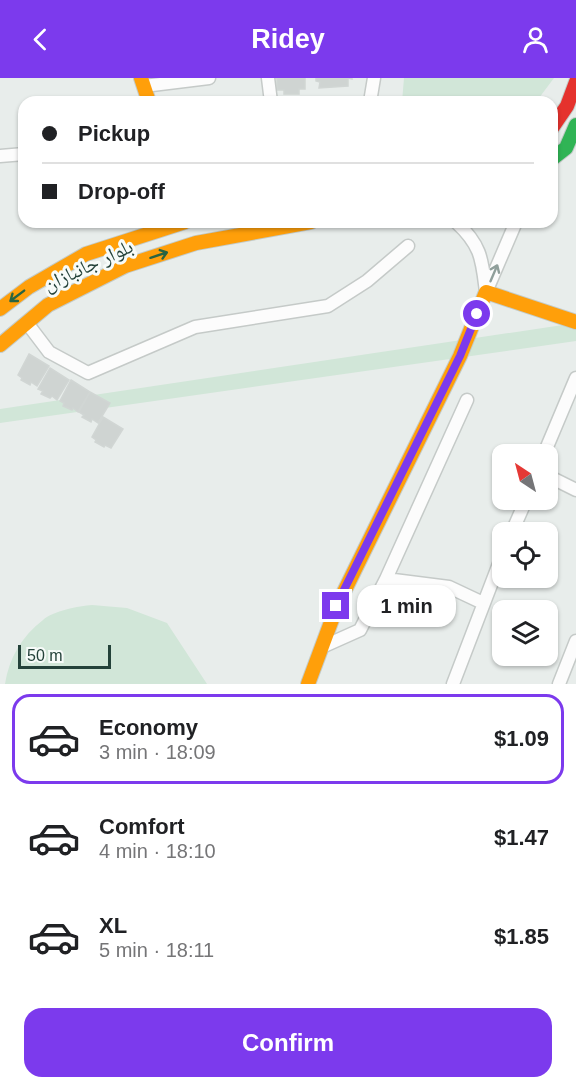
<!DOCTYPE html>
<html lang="en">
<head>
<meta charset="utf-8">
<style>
	body { margin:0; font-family:Arial,"Noto Naskh Arabic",sans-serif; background:#f2f2f2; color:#202124; height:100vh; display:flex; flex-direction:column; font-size:22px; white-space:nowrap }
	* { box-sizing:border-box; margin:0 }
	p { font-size:20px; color:#757577 }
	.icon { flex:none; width:33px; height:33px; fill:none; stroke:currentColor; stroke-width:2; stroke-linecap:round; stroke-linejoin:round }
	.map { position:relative; height:606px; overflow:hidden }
	.side { display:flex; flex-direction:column; background:#fff; flex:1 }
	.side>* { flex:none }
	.guide { position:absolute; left:18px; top:18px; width:540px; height:132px; border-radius:18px; box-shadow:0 2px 4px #0004; display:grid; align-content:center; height:132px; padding:0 24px; background:#fff }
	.needle { width:39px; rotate:324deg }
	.tools { position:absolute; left:492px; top:366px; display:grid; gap:12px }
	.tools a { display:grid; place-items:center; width:66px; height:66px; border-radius:12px; background:#fff; box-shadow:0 2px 4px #0004; font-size:30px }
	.scale { position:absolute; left:18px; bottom:15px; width:93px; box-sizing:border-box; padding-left:6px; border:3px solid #24423a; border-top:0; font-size:16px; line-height:21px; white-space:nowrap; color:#24423a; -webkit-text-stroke:4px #f7fbf9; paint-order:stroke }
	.end { position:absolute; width:27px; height:27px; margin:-14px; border:8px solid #7c3aed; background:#fff; box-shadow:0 0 0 3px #fff }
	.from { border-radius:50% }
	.bubble { position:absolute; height:42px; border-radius:18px; background:#fff; box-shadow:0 2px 4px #0004; font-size:20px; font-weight:700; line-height:42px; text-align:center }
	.guide b { display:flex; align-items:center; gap:21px; height:57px; font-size:22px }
	.guide b+b { border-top:2px solid #e0e0e0 }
	.guide i { width:15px; height:15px; background:#202124 }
	ul { padding:10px 0 0; list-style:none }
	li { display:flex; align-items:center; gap:18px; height:90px; margin:0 12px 9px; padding:0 12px; border:3px solid transparent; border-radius:18px }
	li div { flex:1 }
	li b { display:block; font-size:22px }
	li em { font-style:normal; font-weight:700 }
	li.current { border-color:#7c3aed }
	li>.icon { width:54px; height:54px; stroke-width:1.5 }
	.action { display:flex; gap:12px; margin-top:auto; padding:12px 24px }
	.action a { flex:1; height:69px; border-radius:18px; background:#7c3aed; color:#fff; font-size:24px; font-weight:700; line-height:69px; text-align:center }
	header { display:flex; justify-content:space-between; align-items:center; height:78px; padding:0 24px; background:#7c3aed; color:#fff; font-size:27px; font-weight:700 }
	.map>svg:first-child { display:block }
	.green { fill:#d1e6d8 }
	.building { fill:#cfd4d2; stroke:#d1d6d4; stroke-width:1.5 }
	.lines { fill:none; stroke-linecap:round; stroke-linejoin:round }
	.street-casing { stroke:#c5cac8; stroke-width:15 }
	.fast-casing { stroke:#c3cbc8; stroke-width:16 }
	.slow-casing { stroke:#c3cbc8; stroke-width:16 }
	.jam-casing { stroke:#c3cbc8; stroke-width:16 }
	.street { stroke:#fcfcfc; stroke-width:12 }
	.fast { stroke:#30b455; stroke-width:14 }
	.slow { stroke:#ff9f0a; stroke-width:14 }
	.jam { stroke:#e5322d; stroke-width:14 }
	.oneway { stroke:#286442 }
	.oneway2 { stroke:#909f9b }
	.route { stroke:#7c3aed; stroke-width:8 }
	.labels { text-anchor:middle; stroke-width:6; stroke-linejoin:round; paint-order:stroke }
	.street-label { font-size:20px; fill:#24423a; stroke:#f7fbf9 }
</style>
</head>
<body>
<header><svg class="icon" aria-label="back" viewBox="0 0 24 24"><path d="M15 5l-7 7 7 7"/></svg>Ridey<svg class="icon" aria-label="person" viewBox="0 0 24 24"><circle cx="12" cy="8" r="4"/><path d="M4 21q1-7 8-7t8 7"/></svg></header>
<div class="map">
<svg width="576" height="606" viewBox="0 0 576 606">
	<rect width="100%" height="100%" fill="#e8edeb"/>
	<path class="green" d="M404,0H554L536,24H402Z
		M576,245V263L0,345V331Z
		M92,527L127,530L167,545L207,606H5C9,580 22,558 43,542C53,533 79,528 92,527Z"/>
	<path class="building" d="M275,0H305V11H299V16H284V12H277V0Z
		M316,0H352V1L348,0V8L319,10L320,4L316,3Z
		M29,276L49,288L37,308L31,304L30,307L21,302L22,300L18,297Z
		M50,290L69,302L57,322L52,318L50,320L41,316L43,313L38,311Z
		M71,302L90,314L78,334L73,330L72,332L63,328L64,325L60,323Z
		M90,314L110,325L98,345L92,341L91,344L82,339L84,337L79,334Z
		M103,339L123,351L111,370L105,367L104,369L95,364L96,362L92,359Z"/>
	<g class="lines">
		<g class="street-casing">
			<path id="street" d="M268,0L271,24
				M144,8L209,0
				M370,24L374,0
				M0,78L24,76
				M456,144C482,168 482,182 486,214L516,144
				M27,245L49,274L88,295L195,249L328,228L367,203L408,168
				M544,376L576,300
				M548,398L576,412
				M512,454L526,422
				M386,501L467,322
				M322,569L360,552L386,501L449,509L483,525
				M453,606L502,478
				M559,606L576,563"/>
		</g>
		<g class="fast-casing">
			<path id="fast" d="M552,81L566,70L576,47"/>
		</g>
		<g class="slow-casing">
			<path id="slow" d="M141,0L149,24
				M0,231L29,209L86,176L185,144
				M0,267L48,227L125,188L196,165L311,144
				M308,606L337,528L460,278L486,214L576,244"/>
		</g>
		<g class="jam-casing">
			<path id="jam" d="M552,50L567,28L576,4"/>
		</g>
		<use href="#street" class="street"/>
		<use href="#fast" class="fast"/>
		<use href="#slow" class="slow"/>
		<use href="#jam" class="jam"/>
	</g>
	<defs><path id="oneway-shaft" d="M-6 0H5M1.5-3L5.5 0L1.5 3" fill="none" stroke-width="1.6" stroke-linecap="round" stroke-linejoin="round" transform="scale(1.5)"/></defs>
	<g class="oneway">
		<use href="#oneway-shaft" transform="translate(159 177) rotate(-18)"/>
		<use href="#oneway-shaft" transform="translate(17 218) rotate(143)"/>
	</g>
	<use class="oneway2" href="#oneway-shaft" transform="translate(494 195) rotate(-67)"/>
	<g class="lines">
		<path class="route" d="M336,528L460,278L477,236"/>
	</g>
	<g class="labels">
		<g class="street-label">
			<text transform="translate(88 187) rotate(-25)" y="7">بلوار جانبازان</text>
		</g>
	</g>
</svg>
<div class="tools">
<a><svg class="needle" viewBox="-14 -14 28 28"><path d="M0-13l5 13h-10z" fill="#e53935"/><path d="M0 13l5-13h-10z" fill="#757577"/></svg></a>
<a><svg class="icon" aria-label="locate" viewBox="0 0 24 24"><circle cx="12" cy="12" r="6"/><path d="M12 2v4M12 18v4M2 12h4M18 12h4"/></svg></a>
<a><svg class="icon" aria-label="layers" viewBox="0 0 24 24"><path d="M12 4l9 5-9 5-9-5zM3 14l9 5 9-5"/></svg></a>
</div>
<div class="scale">50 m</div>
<i class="end from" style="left:477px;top:236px"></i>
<i class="end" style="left:336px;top:528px"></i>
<div class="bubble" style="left:357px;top:507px;width:99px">1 min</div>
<div class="guide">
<b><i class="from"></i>Pickup</b>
<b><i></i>Drop-off</b>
</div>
</div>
<section class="side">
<ul>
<li class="current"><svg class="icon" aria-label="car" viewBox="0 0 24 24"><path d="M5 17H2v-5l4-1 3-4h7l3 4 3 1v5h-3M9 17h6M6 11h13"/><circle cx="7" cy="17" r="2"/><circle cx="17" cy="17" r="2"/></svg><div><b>Economy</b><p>3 min · 18:09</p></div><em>$1.09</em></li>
<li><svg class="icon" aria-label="car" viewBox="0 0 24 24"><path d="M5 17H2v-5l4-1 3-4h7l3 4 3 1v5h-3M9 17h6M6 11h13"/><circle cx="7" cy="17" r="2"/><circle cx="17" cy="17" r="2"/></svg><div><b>Comfort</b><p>4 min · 18:10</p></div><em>$1.47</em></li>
<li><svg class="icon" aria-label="car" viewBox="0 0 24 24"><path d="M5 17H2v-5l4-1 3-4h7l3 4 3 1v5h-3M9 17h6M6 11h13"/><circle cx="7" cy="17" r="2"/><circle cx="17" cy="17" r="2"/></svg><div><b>XL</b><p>5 min · 18:11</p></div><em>$1.85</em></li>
</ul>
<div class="action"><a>Confirm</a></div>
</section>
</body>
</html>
